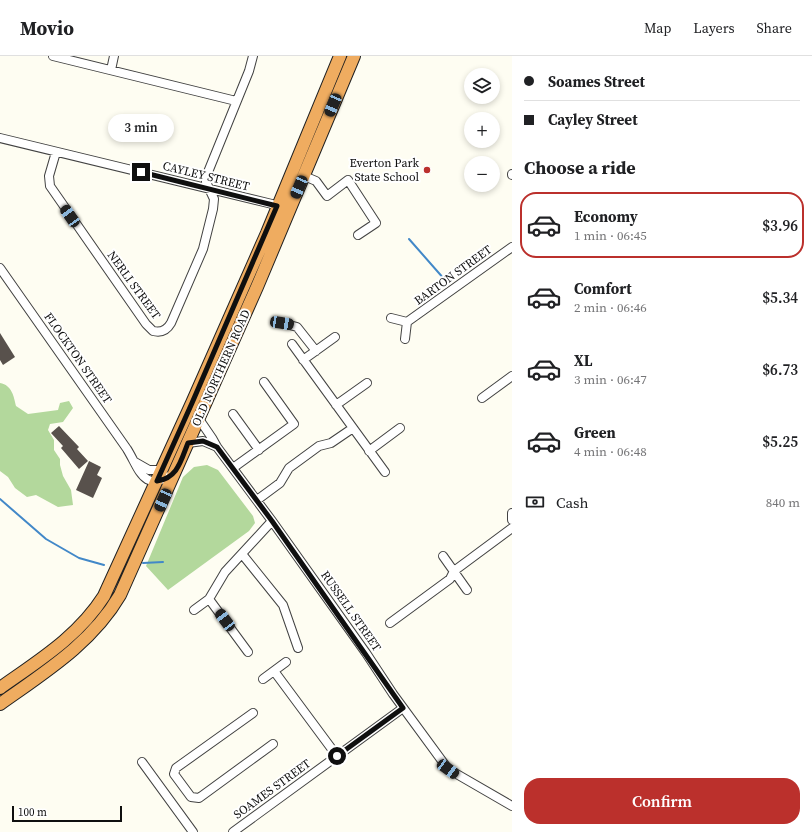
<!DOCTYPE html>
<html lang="en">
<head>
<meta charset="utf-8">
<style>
	body { margin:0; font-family:"Source Serif 4",serif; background:#f6f6f6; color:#202124; height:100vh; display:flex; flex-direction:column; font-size:15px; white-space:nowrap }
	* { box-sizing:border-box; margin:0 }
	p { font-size:13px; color:#757577 }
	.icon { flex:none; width:22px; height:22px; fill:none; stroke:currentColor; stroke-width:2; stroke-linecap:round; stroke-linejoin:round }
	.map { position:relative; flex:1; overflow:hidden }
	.sheet { display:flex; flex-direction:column; background:#fff; width:300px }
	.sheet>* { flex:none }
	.hud { display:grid; align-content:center; height:88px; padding:0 12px; background:#fff }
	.tools { position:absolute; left:464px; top:12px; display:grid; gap:8px }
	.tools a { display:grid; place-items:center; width:36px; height:36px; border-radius:50%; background:#fff; box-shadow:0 2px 6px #0003; font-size:20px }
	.scale { position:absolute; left:12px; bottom:10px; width:110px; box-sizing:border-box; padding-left:4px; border:2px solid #0f0f0f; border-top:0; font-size:11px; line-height:14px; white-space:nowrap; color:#0f0f0f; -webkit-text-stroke:3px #fff; paint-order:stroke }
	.end { position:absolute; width:18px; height:18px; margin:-9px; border:5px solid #0f0f0f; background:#fff; box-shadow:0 0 0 2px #fff }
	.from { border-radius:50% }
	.bubble { position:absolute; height:28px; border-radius:14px; background:#fff; box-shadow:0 2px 6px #0003; font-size:13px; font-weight:600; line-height:28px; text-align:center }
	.car { position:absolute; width:12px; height:24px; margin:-12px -6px; border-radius:5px; box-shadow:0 0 3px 1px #0007; background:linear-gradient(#222 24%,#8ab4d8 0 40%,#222 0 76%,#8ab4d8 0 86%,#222 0) }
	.hud b { display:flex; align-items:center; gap:14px; height:38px; font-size:15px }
	.hud b+b { border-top:1px solid #e0e0e0 }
	.hud i { width:10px; height:10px; background:#202124 }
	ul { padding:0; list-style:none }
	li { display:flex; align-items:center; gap:12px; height:66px; margin:0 8px 6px; padding:0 4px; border:2px solid transparent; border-radius:16px }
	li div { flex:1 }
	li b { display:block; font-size:15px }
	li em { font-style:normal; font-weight:600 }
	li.selected { border-color:#bb302c }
	li>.icon { width:36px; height:36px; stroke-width:1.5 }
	h2 { padding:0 12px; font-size:18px; line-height:48px }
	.pay { display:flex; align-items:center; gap:10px; height:44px; padding:0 12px; font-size:15px }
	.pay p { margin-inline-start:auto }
	.cta { display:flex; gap:8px; margin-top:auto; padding:8px 12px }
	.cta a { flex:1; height:46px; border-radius:16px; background:#bb302c; color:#fff; font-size:16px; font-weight:600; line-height:46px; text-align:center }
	header { display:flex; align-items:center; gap:24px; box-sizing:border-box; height:56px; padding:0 20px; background:#fff; border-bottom:1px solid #e0e0e0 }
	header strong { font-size:19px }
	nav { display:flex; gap:22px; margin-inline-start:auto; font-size:14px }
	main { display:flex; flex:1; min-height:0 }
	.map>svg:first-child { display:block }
	.forest { fill:#b3d89c }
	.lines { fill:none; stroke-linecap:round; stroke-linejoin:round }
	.stream { stroke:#4288c8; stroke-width:2 }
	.building { fill:#58514c }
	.minor-casing { stroke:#424242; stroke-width:10 }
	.highway-casing { stroke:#202020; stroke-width:14 }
	.minor { stroke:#fff; stroke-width:8 }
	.highway { stroke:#efac60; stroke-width:12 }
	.route { stroke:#0f0f0f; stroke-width:5 }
	.poi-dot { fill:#bb302c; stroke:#fff; stroke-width:1.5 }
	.labels { text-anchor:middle; stroke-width:4; stroke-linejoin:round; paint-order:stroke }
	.poi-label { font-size:12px; fill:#0f0f0f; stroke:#fff; text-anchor:end }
	.street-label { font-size:12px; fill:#0f0f0f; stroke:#fff }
</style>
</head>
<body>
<header>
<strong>Movio</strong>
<nav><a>Map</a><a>Layers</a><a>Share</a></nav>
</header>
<main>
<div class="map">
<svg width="512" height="776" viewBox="0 0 512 776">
	<rect width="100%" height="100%" fill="#fefdf2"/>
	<path class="forest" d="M0,327C12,329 14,341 16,350L28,358L58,354L60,347L69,345L73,352L63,366L50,368L48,374L54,384V394L60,403V409L63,420L71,434L73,449L58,451L36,439L27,441L15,432L8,421L0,415Z
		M207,409L218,414L253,460L255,467L249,475L168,534L146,510L183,421L194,411Z"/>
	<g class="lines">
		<path class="stream" d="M409,183L445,224
			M0,443L46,483L79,502L104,509
			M143,507L163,506"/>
	</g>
	<path class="building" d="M0,277L15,301L3,309L0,304Z
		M59,370L79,391L77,393L88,405L79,413L61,392L63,390L51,377Z
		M89,405L101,411L97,419L102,422L93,442L76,434Z"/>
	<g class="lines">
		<g class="minor-casing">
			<path id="minor" d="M53,0L236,45
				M111,14L114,0
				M0,82L272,148L283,152
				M56,96L49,120L50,130L146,268L153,275C161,277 167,274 171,267L203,193L213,153L214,143L206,126V121L249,15L253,0
				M512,118V119
				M304,120L316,125L327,140L348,124L376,167L358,179
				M0,212L127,393C140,414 143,437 173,418
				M391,262L407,266L405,283
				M407,266L512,191
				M282,267L297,271L316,295
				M292,288L385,416
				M303,304L335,281
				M482,342L512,320
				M336,349L367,327
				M233,358L259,394
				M199,363L212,382L217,391L272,465L366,597L393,638L448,713L512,750
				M188,387L203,385L217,391
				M369,395L400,372
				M135,406L149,414H162
				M233,412L294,368L264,326
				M257,444L280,427L289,412L319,390L331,387L353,372
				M512,457V464
				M242,498L283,549L298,592
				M443,500L467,534
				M209,543L248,596
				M194,554L209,543L225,516L272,465
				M390,567L450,523L454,515L512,472
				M274,615L337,700
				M263,623L286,606
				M253,657L176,712L174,718L191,741L199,742L273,688
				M142,706L193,776
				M233,776L403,652"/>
		</g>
		<g class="highway-casing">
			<path id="highway" d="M0,632C38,605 78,581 104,540L192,347L267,177L340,0
				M0,648C45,616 92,587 120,539L257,231L354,0"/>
		</g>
		<use href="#minor" class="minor"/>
		<use href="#highway" class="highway"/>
	</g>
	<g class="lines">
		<path class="route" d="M141,116L277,150L192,347L157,425C178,422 181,404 188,387L203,385L217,391L272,465L403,652L337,700"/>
	</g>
	<circle class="poi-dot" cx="427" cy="114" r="4"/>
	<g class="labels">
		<g class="poi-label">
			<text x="419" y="111">Everton Park<tspan x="419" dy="14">State School</tspan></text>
		</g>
		<g class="street-label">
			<text transform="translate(206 120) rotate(14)" y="4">CAYLEY STREET</text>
			<text transform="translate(453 219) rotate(-36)" y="4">BARTON STREET</text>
			<text transform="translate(134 229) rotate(54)" y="4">NERLI STREET</text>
			<text transform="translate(78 302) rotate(55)" y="4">FLOCKTON STREET</text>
			<text transform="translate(221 312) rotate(-66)" y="4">OLD NORTHERN ROAD</text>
			<text transform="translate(351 555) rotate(55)" y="4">RUSSELL STREET</text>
			<text transform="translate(272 733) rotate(-36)" y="4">SOAMES STREET</text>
		</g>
	</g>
</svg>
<div class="tools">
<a><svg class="icon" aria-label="layers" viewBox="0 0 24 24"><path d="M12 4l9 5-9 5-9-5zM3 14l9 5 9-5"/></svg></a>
<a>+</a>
<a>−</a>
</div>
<div class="scale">100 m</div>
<i class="end from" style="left:337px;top:700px"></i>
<i class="end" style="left:141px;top:116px"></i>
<div class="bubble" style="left:108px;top:58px;width:66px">3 min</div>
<i class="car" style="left:333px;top:49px;rotate:203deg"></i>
<i class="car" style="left:299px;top:131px;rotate:203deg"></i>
<i class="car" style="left:70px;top:160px;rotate:325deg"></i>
<i class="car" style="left:282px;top:267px;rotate:99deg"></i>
<i class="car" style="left:163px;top:444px;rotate:204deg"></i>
<i class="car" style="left:225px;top:564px;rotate:323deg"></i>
<i class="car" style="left:448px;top:713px;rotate:126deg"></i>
</div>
<section class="sheet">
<div class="hud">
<b><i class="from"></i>Soames Street</b>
<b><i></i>Cayley Street</b>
</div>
<h2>Choose a ride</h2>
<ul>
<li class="selected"><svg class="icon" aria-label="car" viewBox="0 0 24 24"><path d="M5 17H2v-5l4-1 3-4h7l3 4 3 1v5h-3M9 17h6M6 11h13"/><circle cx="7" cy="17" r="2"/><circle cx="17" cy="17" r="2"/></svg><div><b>Economy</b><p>1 min · 06:45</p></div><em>$3.96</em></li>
<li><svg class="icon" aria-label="car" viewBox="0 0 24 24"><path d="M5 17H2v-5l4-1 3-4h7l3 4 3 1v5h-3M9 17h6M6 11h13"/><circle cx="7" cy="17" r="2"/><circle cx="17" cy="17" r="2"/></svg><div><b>Comfort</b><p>2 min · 06:46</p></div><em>$5.34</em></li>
<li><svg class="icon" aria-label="car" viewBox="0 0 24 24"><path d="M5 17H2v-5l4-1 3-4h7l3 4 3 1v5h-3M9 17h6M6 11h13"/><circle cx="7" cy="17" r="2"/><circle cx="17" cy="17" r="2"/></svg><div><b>XL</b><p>3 min · 06:47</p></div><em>$6.73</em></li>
<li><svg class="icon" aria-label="car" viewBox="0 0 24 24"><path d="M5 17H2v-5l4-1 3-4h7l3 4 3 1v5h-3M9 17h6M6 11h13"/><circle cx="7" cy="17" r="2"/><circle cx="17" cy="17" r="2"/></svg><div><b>Green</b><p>4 min · 06:48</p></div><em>$5.25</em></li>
</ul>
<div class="pay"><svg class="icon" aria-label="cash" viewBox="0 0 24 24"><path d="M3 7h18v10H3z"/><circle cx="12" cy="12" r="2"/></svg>Cash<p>840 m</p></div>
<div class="cta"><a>Confirm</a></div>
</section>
</main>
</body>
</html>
